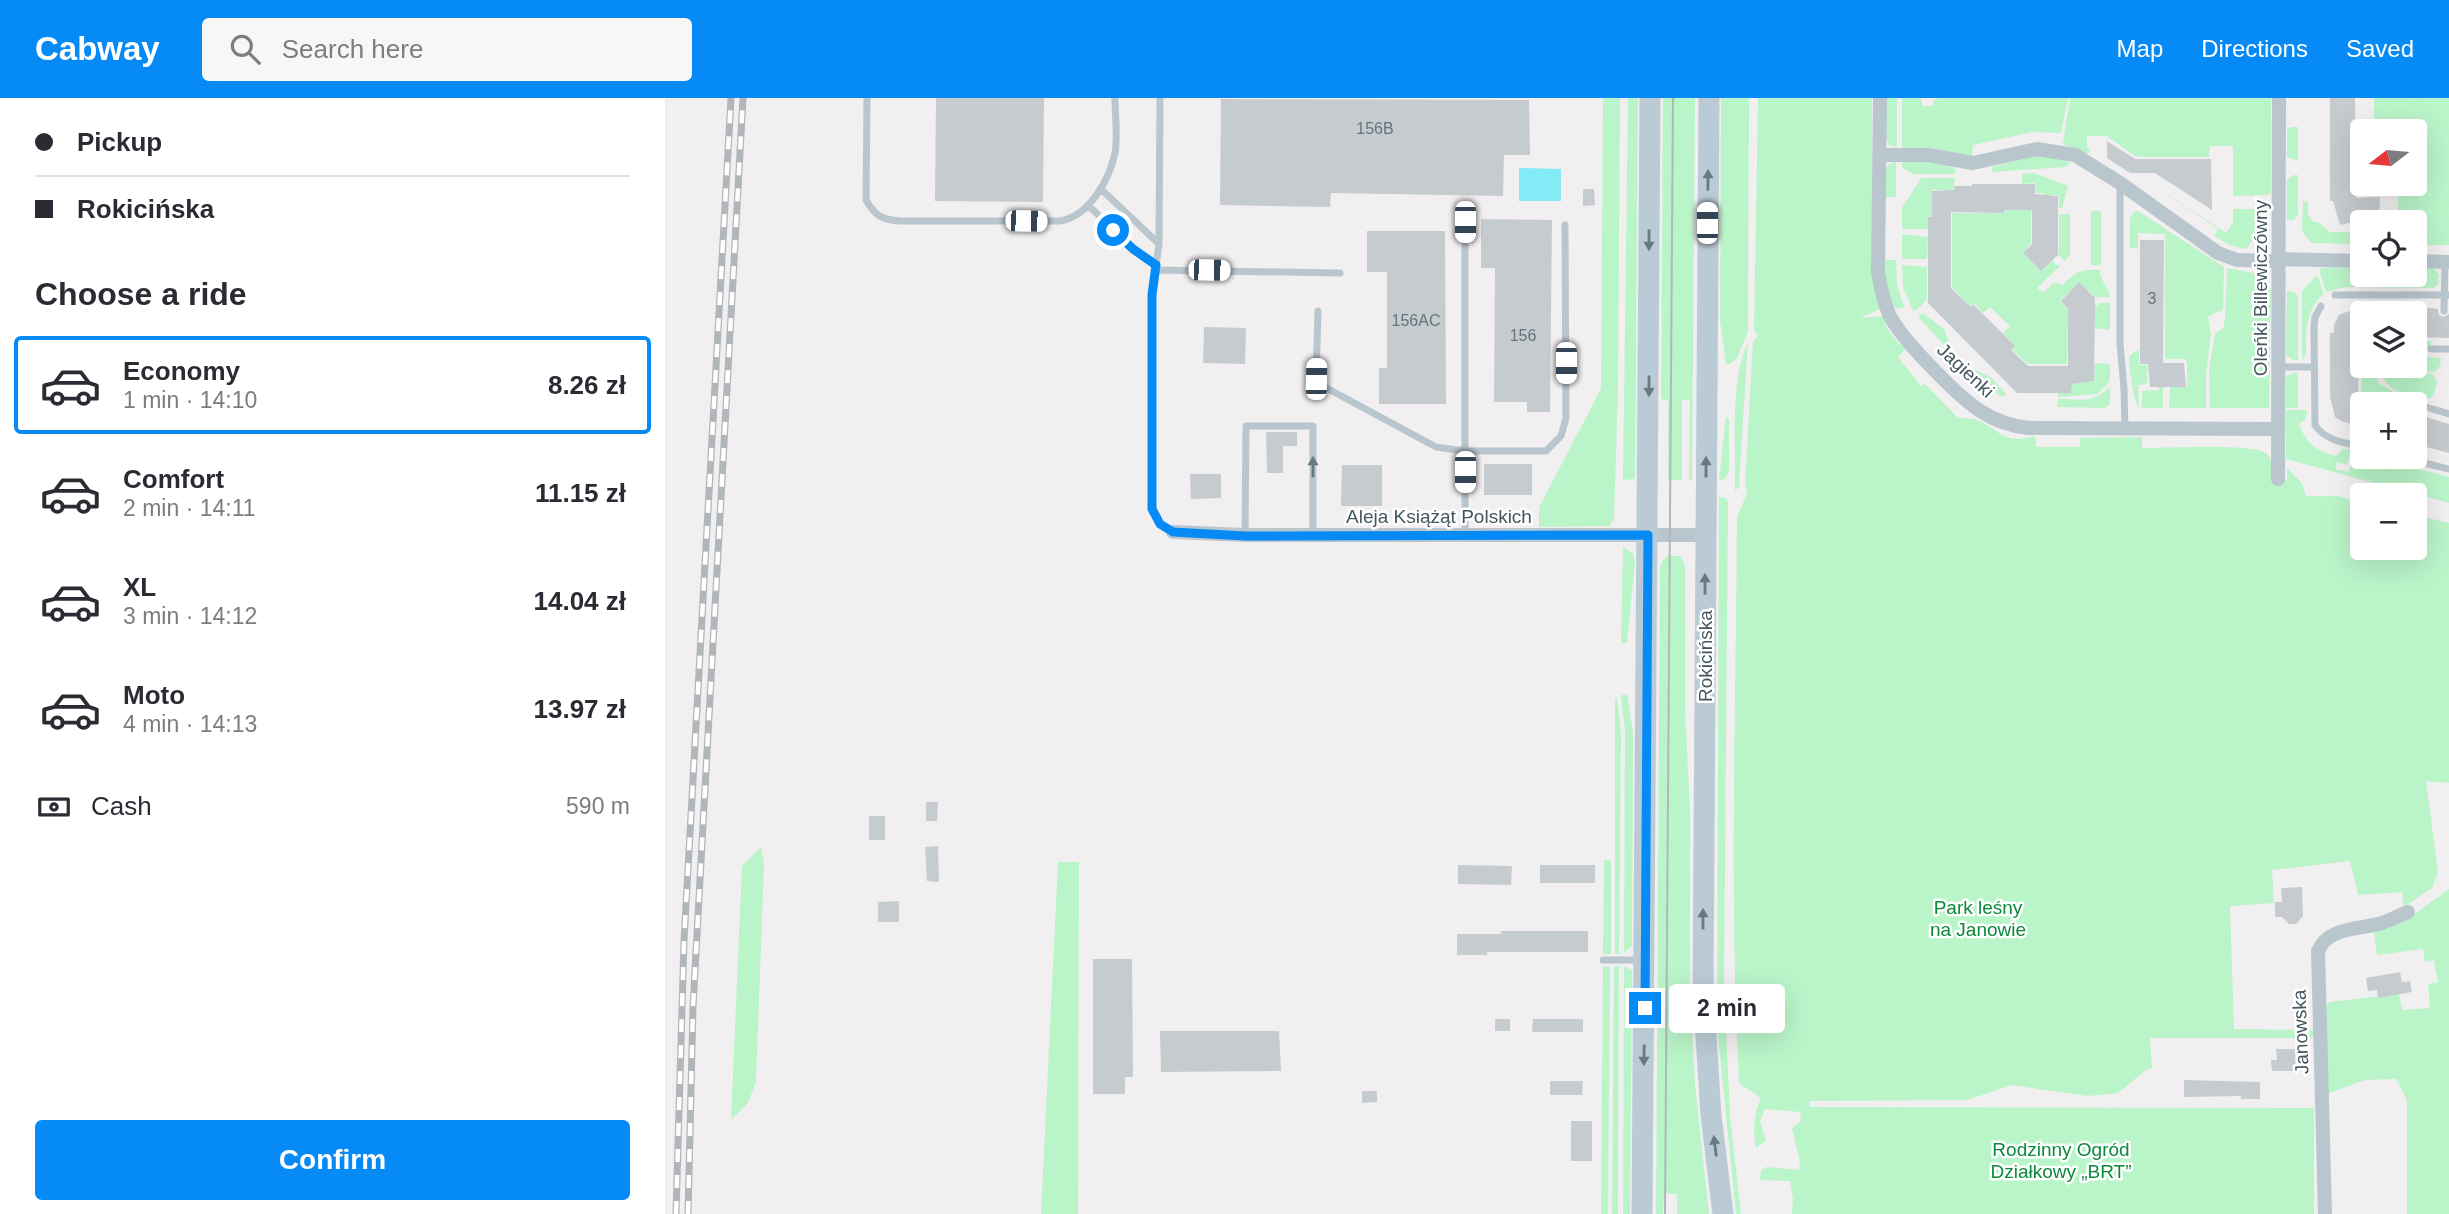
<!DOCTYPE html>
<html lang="en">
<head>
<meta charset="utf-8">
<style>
	body { margin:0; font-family:Helvetica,sans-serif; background:#f7f7f7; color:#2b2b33; height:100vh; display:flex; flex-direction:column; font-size:26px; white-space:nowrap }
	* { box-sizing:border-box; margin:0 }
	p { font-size:23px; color:#7c7c81 }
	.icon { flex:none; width:38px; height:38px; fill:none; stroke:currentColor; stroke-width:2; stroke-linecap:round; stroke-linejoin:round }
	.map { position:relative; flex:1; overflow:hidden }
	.side { display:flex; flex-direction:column; background:#fff; width:665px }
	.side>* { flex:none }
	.guide { display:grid; align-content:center; height:154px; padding:0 35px; background:#fff }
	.needle { width:46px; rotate:254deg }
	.fabs { position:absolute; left:1685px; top:21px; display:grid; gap:14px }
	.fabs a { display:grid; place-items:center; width:77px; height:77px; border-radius:7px; background:#fff; box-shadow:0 7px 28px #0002; font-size:35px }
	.end { position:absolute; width:32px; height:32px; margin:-16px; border:9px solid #068bf6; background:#fff; box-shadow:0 0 0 4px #fff }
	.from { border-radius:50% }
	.bubble { position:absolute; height:49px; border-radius:7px; background:#fff; box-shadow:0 7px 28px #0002; font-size:23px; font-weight:700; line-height:49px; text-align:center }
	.car { position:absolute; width:21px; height:42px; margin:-21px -10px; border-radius:9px; box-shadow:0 0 5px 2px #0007; background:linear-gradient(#fff 24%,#345 0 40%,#fff 0 76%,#345 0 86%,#fff 0) }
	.guide b { display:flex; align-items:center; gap:24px; height:66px; font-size:26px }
	.guide b+b { border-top:2px solid #e1e1e2 }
	.guide i { width:18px; height:18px; background:#2b2b33 }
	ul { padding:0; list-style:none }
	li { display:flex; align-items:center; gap:21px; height:98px; margin:0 14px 10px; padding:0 21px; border:4px solid transparent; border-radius:7px }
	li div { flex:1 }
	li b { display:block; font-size:26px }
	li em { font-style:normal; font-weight:700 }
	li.active { border-color:#068bf6 }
	li>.icon { width:63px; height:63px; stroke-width:1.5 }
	h2 { padding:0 35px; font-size:32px; line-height:84px }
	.pay { display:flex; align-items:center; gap:18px; height:77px; padding:0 35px; font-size:26px }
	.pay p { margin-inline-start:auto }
	.primary-button { display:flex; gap:14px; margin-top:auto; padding:14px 35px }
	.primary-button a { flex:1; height:80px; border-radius:7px; background:#068bf6; color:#fff; font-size:28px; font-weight:700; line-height:80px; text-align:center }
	header { display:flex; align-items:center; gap:42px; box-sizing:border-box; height:98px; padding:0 35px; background:#068bf6; color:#fff }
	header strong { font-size:33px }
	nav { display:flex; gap:38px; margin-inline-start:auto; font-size:24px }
	.search { width:490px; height:63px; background:#f7f7f7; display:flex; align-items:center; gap:18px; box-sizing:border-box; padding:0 24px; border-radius:7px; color:#7c7c81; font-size:26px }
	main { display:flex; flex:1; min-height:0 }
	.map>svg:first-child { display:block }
	.green { fill:#baf4c9 }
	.water { fill:#82ebf5 }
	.building { fill:#c6cbd0 }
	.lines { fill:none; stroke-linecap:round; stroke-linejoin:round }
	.service { stroke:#b9c6ce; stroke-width:7 }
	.minor { stroke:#b9c6ce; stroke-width:14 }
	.secondary { stroke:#bbcbd5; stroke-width:21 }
	.tram { stroke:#b1b6bb; stroke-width:2 }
	.rail-casing { stroke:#b1b6bb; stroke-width:7 }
	.rail { stroke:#fff; stroke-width:4.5; stroke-dasharray:13; stroke-linecap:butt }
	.oneway { fill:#687982 }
	.oneway2 { fill:#687880 }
	.route { stroke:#068bf6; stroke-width:9 }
	.labels { text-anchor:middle; stroke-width:5; stroke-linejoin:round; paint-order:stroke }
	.number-label { font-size:16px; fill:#65737b }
	.street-label { font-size:19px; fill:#45565f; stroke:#fff }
	.park-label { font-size:19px; fill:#0d893d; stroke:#fff }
</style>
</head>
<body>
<header>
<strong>Cabway</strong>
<div class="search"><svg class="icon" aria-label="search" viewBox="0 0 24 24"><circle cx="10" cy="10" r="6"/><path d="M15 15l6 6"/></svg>Search here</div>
<nav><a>Map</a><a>Directions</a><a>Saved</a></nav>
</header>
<main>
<section class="side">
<div class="guide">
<b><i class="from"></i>Pickup</b>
<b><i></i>Rokicińska</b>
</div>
<h2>Choose a ride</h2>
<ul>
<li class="active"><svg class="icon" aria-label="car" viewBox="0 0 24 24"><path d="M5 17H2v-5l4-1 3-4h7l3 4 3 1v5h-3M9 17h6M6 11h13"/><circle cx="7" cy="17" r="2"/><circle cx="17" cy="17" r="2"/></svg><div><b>Economy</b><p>1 min · 14:10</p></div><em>8.26 zł</em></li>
<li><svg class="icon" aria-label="car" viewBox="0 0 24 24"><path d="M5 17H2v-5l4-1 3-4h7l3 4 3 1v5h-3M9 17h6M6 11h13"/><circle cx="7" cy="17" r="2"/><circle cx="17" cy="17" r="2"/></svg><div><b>Comfort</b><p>2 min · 14:11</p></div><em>11.15 zł</em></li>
<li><svg class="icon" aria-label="car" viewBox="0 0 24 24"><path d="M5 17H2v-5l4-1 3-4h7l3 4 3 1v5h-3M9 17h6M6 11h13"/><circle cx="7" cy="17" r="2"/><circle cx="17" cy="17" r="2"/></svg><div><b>XL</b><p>3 min · 14:12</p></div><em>14.04 zł</em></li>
<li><svg class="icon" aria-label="car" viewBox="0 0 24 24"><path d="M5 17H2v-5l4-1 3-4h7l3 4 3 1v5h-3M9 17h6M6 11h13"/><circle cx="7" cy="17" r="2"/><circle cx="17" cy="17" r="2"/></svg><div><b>Moto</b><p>4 min · 14:13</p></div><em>13.97 zł</em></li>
</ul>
<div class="pay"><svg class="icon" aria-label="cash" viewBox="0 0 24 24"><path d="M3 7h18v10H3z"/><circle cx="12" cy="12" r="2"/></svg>Cash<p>590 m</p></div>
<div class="primary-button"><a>Confirm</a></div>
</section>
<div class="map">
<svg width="1784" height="1116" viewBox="0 0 1784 1116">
	<rect width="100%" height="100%" fill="#f2eff0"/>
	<path class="green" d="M938,0H955L953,291L949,420L945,428L874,429V409L936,291Z
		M963,0H973L970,381L958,382Z
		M998,0H1030L1027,382H1024L1025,302H1017V382H1003V302L996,301Z
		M1056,0H1084L1083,234L1072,260L1065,266H1061L1055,223Z
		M1093,0H1207V176L1215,211L1195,220L1218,218C1220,231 1231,244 1241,251L1233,259L1256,288L1259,285L1293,320C1298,320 1305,320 1310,321C1334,330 1338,348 1370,338L1371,349H1415V340L1477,339V350C1499,350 1585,346 1599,354C1609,360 1608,373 1609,383L1622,382V370L1637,385L1641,398H1673L1697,404L1698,450H1750V417L1784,425V685L1761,683L1773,774L1767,790L1739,809L1737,794L1693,797L1685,763L1607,772L1609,805L1565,808L1569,931L1650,932V940H1485L1487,970L1481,972L1453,995L1423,998L1347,987L1302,1002L1145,1003V1009L1649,1010V1116H1127L1128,1101L1125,1083L1095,1082L1096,1072L1102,1069L1134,1072L1135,1064L1127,1030L1136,1023L1135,1014L1100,1011L1095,1023L1101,1043L1091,1050C1088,1032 1088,1017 1096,1000L1074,985C1064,797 1071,608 1072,420L1082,395L1080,385L1088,243L1093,238L1089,232Z
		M1221,0H1232V49L1224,47L1221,40Z
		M1237,0H1256L1257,8H1268V3L1274,0H1403L1396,35L1367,34L1308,47L1307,58L1264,50H1237Z
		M1405,0H1606V94L1603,97L1568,98V48H1545L1544,59H1481L1470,58L1442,38H1422V50L1426,52L1422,56L1398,46Z
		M1709,0H1784V147H1750V124H1733V86H1750V33H1709Z
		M1626,29H1633V63L1622,59V32Z
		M1367,58H1390L1405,65L1400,69L1327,74V69Z
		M1231,63V99H1220V73L1224,66Z
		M1237,63H1266L1290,70V76H1248L1237,70Z
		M1369,75L1403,88L1397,110H1394V97H1378V95H1371L1370,85L1357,86V76Z
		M1629,77H1633V116L1629,122H1622V82Z
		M1256,80H1290L1288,92H1267V118L1263,119V131H1237V110Z
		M1479,81L1561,135L1568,124V111H1601L1602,122L1581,151L1565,147L1551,139L1549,138L1553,131Z
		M1638,102L1643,105V116L1648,124L1655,125L1665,134H1691L1695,146L1646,145L1637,133Z
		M1340,112H1366V145L1358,155L1376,173L1386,164V161L1391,167H1396L1372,190L1378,195L1389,184L1398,187C1411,173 1416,171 1435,172C1435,185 1445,189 1445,199H1430L1414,184L1395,203L1403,212L1402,266H1363L1347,252L1350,248L1338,235L1345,228L1325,209L1318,215L1309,205L1305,208L1287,189V115H1339Z
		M1426,113H1436V167H1426Z
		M1473,113L1559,169L1558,212L1543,218L1546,235L1541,277V310H1504L1505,289H1522V265L1520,261H1500V136L1473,135V151L1465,150V120L1469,114Z
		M1394,116H1405V157L1399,163L1394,157H1388L1394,155Z
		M1237,136L1263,139L1262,161H1237Z
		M1220,162H1231L1232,187L1239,209L1237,210H1228L1221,182Z
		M1237,167L1262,169V202L1249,214L1238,190Z
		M1562,170L1594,176L1601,181V192H1606L1604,310H1545L1544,272L1550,236L1558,230L1560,222Z
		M1656,170H1697L1698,177H1750V170H1768L1774,177L1773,187L1769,190L1680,189L1661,194L1655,175Z
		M1652,177L1659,196C1640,211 1641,234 1641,257L1637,262V193Z
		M1622,193L1630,194L1633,201V262H1628L1621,257Z
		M1434,205H1445V232L1430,230L1428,206L1432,208Z
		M1258,215L1279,231L1284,245L1280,248L1253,219Z
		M1083,243L1074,389L1070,393C1071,343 1064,289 1083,243Z
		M1750,243H1766V248L1759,251V259L1776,260L1775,268L1769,274L1757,273L1745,268H1750Z
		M1470,253H1474V267H1482V286L1473,287L1474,310C1468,302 1464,269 1464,258Z
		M1697,258L1698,268H1712L1715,278L1712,281L1713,285L1727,293L1732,306H1723L1698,300L1696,294Z
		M1430,265L1445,266V283L1433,296L1393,299V295H1406L1407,286L1429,283Z
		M1298,266L1327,280L1341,296L1337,299L1322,289Z
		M1713,268H1742L1751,273L1767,276L1772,283L1770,294L1766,300H1762C1734,294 1724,297 1713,268Z
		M1628,275H1633V310H1621V279Z
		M1494,289H1498V310H1477V293L1494,292Z
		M1443,290H1445V306L1440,310L1392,309L1393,301C1413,301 1429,306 1443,290Z
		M1621,312H1642L1641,321L1634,326C1640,344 1652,354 1671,358L1678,351L1686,352L1682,367L1672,364L1671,371L1684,374L1690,354L1697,356L1698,359H1709L1784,379V405L1621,361Z
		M1061,319L1064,321V372L1060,381L1054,382Z
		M1054,399L1061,400L1063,404L1059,888L1065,1017L1076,1116H1071L1052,928Z
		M958,448L968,456L970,464L962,545H956Z
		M1002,458H1016L1020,468V611L1025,713V891L1030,986L1044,1116H1012V1096L999,1095L998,1116H991L995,470L997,463Z
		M956,597H962L968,635L967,848L959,855L960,634Z
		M952,599L956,635L954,856H950V601Z
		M96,749L99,766L91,984L83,1005L66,1022L77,768Z
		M939,762H946V856H938Z
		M393,764H414L413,1116H376Z
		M1784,791V1116H1742V1002L1731,981L1700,982L1662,996L1660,912L1664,904L1734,896L1737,912L1765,910L1763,886L1773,884L1769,862L1760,864L1758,851L1712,857L1709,833L1743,821Z
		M938,868L945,869L943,1116H936Z
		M954,868L953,1116H947L949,869Z
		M959,868L967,873L965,1116H958Z"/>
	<path class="water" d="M854,70L896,71V103H854Z"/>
	<path class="building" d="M271,0H379L378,104L270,103Z
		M1665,0H1690L1691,100L1715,99L1714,119L1708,121L1709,124L1689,126L1688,124L1675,127L1668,103H1665Z
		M556,1L864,2L865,57H839L838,98L666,95L665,109L555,107Z
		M1442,43L1470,61H1546L1547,112L1490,75H1465L1442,60Z
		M1307,86H1370V96L1393,98V157L1376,173L1358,155L1367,146V112H1339V115L1286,114V190L1306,209L1308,206L1350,248L1346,252L1363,268H1403V211L1396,203L1414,184L1430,200L1429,283L1407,286L1406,295H1352L1263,205V119H1267V93L1289,92V88H1307Z
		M918,91H929L930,107L918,108Z
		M816,121L887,122L885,314H862V304H829L830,170H816Z
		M702,133H780L781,306H714V270H722V174H702Z
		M1475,142H1499L1498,265H1519L1521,289H1485L1483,266H1475Z
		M1750,208L1773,211L1774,217L1778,219L1784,216V240L1750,239Z
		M1687,212H1698V239H1694L1693,300L1698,302V329L1676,323L1670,319L1665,299V235H1669V227L1674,217Z
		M539,229L581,230L580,266L538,265Z
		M1750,316L1784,326V355L1750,346Z
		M601,334H632V348H618V375H602Z
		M819,366H867V397H819Z
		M677,367H717V408H676Z
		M525,376H556V400L526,401Z
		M261,704H273L272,723H261Z
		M204,718H220V742H204Z
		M273,748L274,784L262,783L260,749Z
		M793,767L847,768L846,787L793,786Z
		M875,767H930V785H875Z
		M1637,789L1638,818L1631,826H1624L1617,819H1610V804H1617L1616,790Z
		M234,803V824H213V804Z
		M836,833H923V854H822V857H792V836H836Z
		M428,861H467L468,979H460V996H428Z
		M1735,874L1737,884L1745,883L1747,894L1713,900L1712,892L1703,893L1701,880Z
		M830,921H845V933H830Z
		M868,921H918V934H867Z
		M495,933H614L616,973L496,974Z
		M1611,951H1630L1631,973H1607L1606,962H1612Z
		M1519,982L1595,984V1001H1576V998L1519,999Z
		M885,983H918L917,997H885Z
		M697,993H712V1004L697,1005Z
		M906,1023H927V1063H906Z"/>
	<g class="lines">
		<path class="service" d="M202,0L201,102C210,118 218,122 235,123H395C424,118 444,83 450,55C453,38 450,17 450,0
			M495,0L494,146L487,196V411L495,426L508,434
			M1455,86V246L1459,291L1460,331
			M436,91L494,146
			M423,107L468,151L491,167
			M800,124V437
			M490,172L675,175
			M1670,197H1784
			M1656,208L1650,219L1649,230L1650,327C1660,343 1681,345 1698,349
			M653,213L651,281L656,287L771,349L799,353H881L896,338L901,320L900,127
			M1779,213L1780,164
			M1766,251H1784
			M1615,269H1648
			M1734,301L1784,316
			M1735,359L1784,371
			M580,437L581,328H648V437
			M938,862H976"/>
		<path class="minor" d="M1215,0L1213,173C1215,187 1218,202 1224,216C1234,239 1295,301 1317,314C1331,323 1347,328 1363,330L1613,331
			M1215,57H1263L1308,65L1372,51L1410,57L1455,85L1553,155L1572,162L1615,163
			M1615,161L1698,163
			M1750,163L1784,164
			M1613,381L1614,0
			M508,434L580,437H1040
			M1660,1116L1653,853C1664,828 1694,832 1717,825C1726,822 1734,817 1743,814"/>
		<path class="secondary" d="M1044,0L1038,891L1046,1017L1058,1116
			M977,1116L985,0"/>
		<path class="tram" d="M1000,1116L1008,0"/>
		<g class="rail-casing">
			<path id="rail" d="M11,1116L19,843L66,0
				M23,1116L28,909L78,0"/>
		</g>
		<use href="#rail" class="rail"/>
	</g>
	<defs><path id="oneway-solid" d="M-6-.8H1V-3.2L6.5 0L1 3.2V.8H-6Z" transform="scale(1.75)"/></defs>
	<g class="oneway">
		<use href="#oneway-solid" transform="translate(1043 82) rotate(-89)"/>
		<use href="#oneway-solid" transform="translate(984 142) rotate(90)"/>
		<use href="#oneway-solid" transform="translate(984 288) rotate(90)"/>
		<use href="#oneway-solid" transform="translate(1041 369) rotate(-90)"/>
		<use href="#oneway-solid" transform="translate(1040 486) rotate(-90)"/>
		<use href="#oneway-solid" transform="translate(1038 821) rotate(-90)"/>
		<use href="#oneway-solid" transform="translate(979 957) rotate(91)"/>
		<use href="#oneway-solid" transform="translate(1050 1048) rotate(-97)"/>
	</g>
	<use class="oneway2" href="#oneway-solid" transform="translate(648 369) rotate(-90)"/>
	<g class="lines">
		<path class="route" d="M448,132L468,151L491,167L487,197V411L495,426L508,434L580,438L983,437L980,910"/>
	</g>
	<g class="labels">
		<g class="number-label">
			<text x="710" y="36">156B</text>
			<text x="1487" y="206">3</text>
			<text x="751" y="228">156AC</text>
			<text x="858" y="243">156</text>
		</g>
		<g class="street-label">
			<text transform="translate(1595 190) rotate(-90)" y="7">Oleńki Billewiczówny</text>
			<text transform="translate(1301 272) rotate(43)" y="7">Jagienki</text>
			<text x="774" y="425">Aleja Książąt Polskich</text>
			<text transform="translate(1040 558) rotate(-90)" y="7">Rokicińska</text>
			<text transform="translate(1635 934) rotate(-92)" y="7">Janowska</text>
		</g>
		<g class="park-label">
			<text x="1313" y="816">Park leśny<tspan x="1313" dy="22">na Janowie</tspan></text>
			<text x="1396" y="1058">Rodzinny Ogród<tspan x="1396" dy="22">Działkowy „BRT”</tspan></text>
		</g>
	</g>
</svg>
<div class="fabs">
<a><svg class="needle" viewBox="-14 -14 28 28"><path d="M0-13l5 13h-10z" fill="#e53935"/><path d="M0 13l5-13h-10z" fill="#7c7c81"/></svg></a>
<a><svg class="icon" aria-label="locate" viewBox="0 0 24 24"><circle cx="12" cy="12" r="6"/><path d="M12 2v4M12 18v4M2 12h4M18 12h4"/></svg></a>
<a><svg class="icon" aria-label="layers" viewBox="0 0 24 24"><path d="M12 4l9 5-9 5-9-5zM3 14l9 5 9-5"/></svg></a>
<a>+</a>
<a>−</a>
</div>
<i class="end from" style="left:448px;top:132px"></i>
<i class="end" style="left:980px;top:910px"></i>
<div class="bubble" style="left:1004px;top:886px;width:116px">2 min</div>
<i class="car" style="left:361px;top:123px;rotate:91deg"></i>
<i class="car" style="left:800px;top:124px;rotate:180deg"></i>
<i class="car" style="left:1042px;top:125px;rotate:0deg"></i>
<i class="car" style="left:544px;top:172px;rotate:91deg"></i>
<i class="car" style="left:901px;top:265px;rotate:180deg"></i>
<i class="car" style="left:651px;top:281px;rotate:1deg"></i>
<i class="car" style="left:800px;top:374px;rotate:180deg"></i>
</div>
</main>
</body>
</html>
